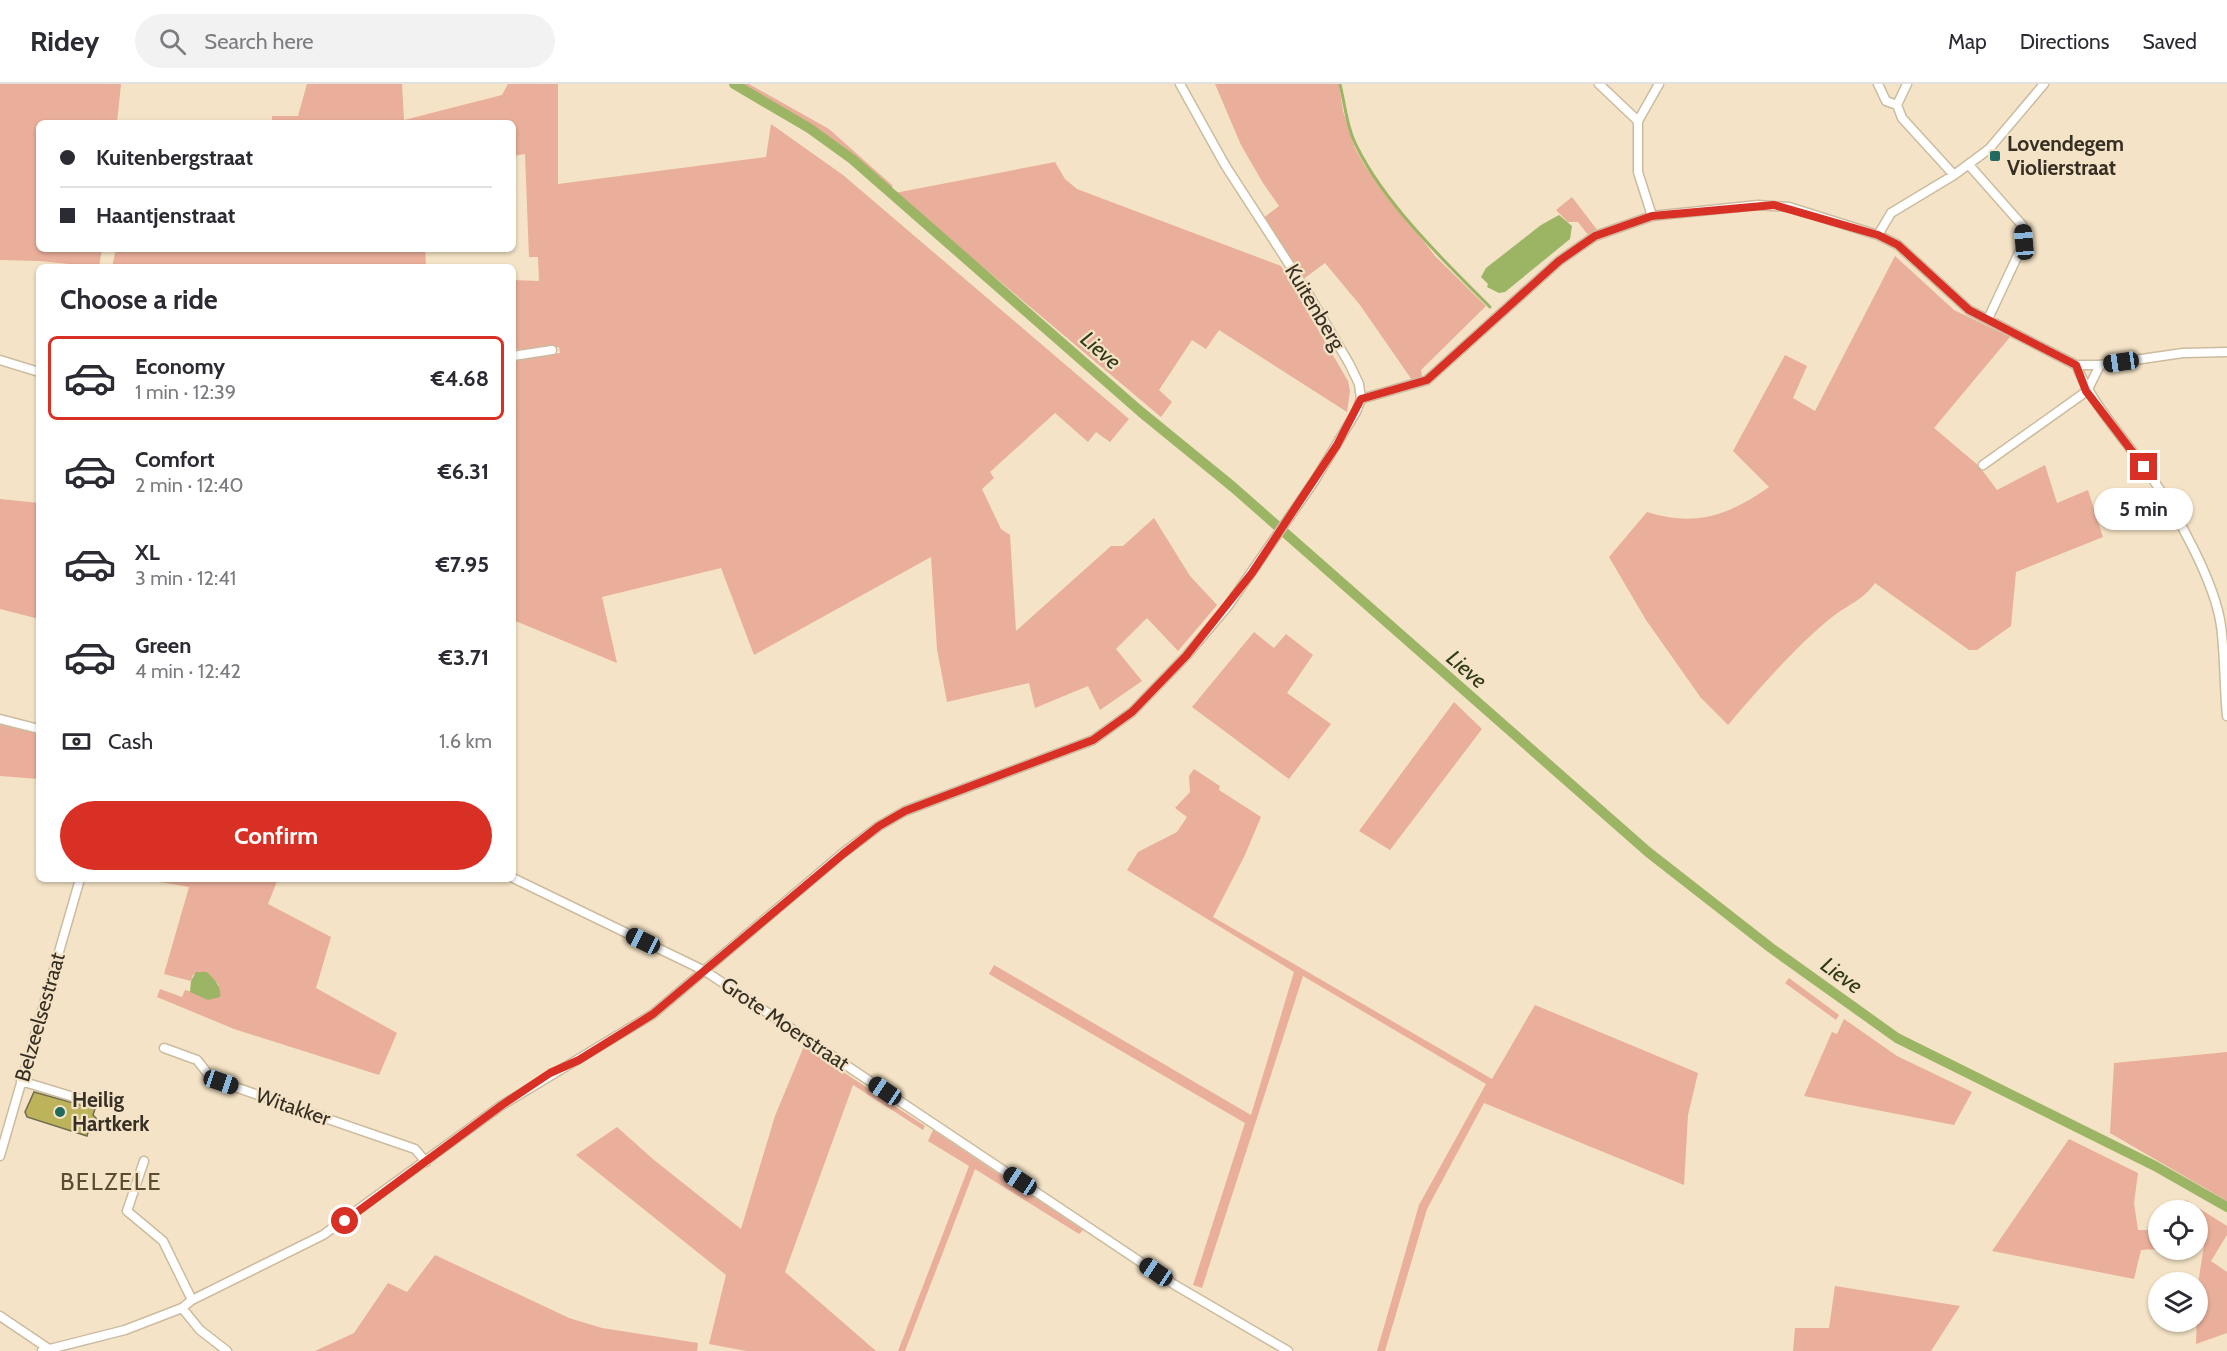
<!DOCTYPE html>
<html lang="en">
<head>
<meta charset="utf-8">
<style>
	body { margin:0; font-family:Cabin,sans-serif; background:#f2f2f3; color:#2b2b33; height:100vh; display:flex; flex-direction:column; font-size:22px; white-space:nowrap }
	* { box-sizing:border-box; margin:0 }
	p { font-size:20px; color:#7c7c81 }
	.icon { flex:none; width:33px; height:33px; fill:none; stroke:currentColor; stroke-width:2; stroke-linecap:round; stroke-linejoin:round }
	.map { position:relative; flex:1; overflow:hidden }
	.panel { position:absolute; left:36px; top:180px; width:480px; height:618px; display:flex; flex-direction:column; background:#fff; border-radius:9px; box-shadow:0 2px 4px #0004 }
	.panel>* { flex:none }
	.guide { position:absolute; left:36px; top:36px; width:480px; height:132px; border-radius:9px; box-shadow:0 2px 4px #0004; display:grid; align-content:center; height:132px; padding:0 24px; background:#fff }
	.buttons { position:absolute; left:2148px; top:1116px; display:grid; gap:12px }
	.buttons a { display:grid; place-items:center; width:60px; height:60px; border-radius:50%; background:#fff; box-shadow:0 2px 4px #0004; font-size:30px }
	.end { position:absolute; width:27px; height:27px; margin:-14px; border:8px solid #d93025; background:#fff; box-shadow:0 0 0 3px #fff }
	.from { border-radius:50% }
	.bubble { position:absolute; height:42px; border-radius:21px; background:#fff; box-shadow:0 2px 4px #0004; font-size:20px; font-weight:700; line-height:42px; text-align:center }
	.car { position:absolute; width:18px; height:36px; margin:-18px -9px; border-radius:8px; box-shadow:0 0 4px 2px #0007; background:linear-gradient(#222 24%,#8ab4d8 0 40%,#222 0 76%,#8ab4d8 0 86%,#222 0) }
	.guide b { display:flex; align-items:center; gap:21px; height:57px; font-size:22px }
	.guide b+b { border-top:2px solid #e1e1e2 }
	.guide i { width:15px; height:15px; background:#2b2b33 }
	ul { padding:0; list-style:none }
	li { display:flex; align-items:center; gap:18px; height:84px; margin:0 12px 9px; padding:0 12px; border:3px solid transparent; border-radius:9px }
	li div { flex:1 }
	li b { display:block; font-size:22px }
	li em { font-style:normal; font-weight:700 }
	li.selected { border-color:#d93025 }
	li>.icon { width:54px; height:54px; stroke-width:1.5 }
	h2 { padding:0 24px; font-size:27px; line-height:72px }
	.pay { display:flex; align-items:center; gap:15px; height:66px; padding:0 24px; font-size:22px }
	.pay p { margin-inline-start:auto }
	.button { display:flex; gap:12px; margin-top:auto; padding:12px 24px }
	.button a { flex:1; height:69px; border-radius:36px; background:#d93025; color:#fff; font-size:24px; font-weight:700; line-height:69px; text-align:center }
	header { display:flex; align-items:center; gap:36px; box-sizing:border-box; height:84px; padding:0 30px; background:#fff; border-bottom:2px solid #e1e1e2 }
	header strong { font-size:28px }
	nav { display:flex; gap:33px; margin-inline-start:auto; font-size:21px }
	.search { width:420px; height:54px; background:#f2f2f3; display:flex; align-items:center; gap:15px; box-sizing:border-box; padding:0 21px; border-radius:33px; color:#7c7c81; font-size:22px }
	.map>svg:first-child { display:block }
	.green { fill:#e9af9a }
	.water { fill:#9cb565 }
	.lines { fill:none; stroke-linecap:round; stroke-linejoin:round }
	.stream { stroke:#9cb565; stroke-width:3 }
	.canal { stroke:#9cb565; stroke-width:10 }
	.building { fill:#bdb35b; stroke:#6f6c4f; stroke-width:1.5 }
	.street-casing { stroke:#ccbc9f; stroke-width:11 }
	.street { stroke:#fff; stroke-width:8 }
	.route { stroke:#d93025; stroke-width:8 }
	.poi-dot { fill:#206a61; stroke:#f4e3c6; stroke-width:2 }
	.labels { text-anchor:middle; stroke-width:4.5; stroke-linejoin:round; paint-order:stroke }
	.poi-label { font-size:21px; font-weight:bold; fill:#362f24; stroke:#f4e3c6; text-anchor:start }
	.street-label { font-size:21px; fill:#362f24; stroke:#f4e3c6 }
	.water-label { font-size:22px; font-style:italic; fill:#2f3917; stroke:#f4e3c6 }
	.quarter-label { font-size:24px; letter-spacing:1.5px; fill:#5a4c33; stroke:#f4e3c6 }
</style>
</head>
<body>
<header>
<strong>Ridey</strong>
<div class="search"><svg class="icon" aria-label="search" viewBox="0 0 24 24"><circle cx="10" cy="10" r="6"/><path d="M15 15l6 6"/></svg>Search here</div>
<nav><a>Map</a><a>Directions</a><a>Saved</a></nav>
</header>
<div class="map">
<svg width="2227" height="1267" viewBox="0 0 2227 1267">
	<rect width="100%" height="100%" fill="#f4e3c6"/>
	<path class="green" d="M0,0H121L117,39H39V165H102L99,183L39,177L0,176Z
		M307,0H402L404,36L502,11L508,0H558V100L766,73L771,40L843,91L1129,335L1110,358L1096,348L1088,358L1055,329L990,388L994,394L982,405L1001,445L1010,451L1016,547L1111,462H1123L1154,434L1190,492L1217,521L1178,567L1147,534L1116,565L1142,597L1100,626L1088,602L1035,624L1029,599L947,618L937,565L931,473L754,571L721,484L602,513L617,579L513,536V276L560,269L559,263L513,266V196L539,197L538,173H529L525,70L513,72V39H272V32H298Z
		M740,0H749L829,45L893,102L890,105C844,63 794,31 740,0Z
		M1215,0H1339L1343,27L1355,64L1365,82L1435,172L1486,222L1421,286L1422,293L1412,296L1360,221L1325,179L1302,196L1262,135L1279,122L1263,99L1241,61Z
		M1055,78L1065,95L1077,105L1281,182L1348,297L1350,307L1347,328L1219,246L1206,265L1192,256L1159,306L1172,318L1161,333L895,109Z
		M1572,113L1598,147L1589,152L1578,138H1568L1556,126Z
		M116,165H425L426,183H112Z
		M1895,172L1954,226L2010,253L1934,344L1979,382L1997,406L2045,381L2057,419L2088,406L2103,453L2016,488L2011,542L1977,566H1969L1875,499C1862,517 1849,520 1832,533C1795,563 1759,605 1728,641L1701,614L1646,536L1609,473L1647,428C1695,443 1728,432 1769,403L1733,367L1785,271L1807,282L1793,314L1815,327Z
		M0,415L39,419V535L0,525Z
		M1254,548L1274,564L1286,550L1313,571L1287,609L1331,640L1289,695L1192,623Z
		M1454,618L1482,645L1390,766L1359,747Z
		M0,640L39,650V695L0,692Z
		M1194,685L1220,702L1219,706L1261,733L1245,771L1213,833L1492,995L1535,921L1698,989L1688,1031L1684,1101L1484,1019L1427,1125L1385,1267H1377L1419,1121L1486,1000L1303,892L1202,1204L1193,1201L1245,1039L989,890L994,881L1251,1031L1294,888L1127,786L1138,768L1177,748L1187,733L1175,724L1190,708L1189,692Z
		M161,795H278L268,820L331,853L316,904L397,949L379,991L234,945L157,913L160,905L182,913L185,906L201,910L208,916L219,901L207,888L193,891L191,897L164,890L189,803L160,798Z
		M1789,894L1839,931L1836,936L1785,899Z
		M1844,935L1897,972L1972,1008L1954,1041L1804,1012L1832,948L1837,950Z
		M804,962L925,1042L923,1046L853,1001L785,1188L876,1267H746L709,1260L726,1191L576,1071L617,1043L654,1076L741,1145L775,1032Z
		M2227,968V1117L2110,1049L2114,979Z
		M933,1046L1083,1146L1079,1150L975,1085L905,1267H898L969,1082L928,1057Z
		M2069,1055L2138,1089L2134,1119L2138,1146H2147L2158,1132V1165L2141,1166L2134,1195L1992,1167Z
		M2186,1116L2227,1142V1151L2211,1177L2227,1188V1249L2196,1260L2198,1200L2204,1161H2198V1126H2182Z
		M435,1171L569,1234L602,1244L698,1259L697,1267H315L354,1249L388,1199L407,1208Z
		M1835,1202L1960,1222L1931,1267H1793L1795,1244H1829Z"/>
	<path class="water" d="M1559,131L1572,142L1570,155L1505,208L1499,209L1487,203L1488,200L1481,193L1486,184L1541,141Z
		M196,888H207C214,895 222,902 220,913L208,916L190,908L191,897Z"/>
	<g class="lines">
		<path class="stream" d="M1340,0C1345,21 1347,44 1357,63C1385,120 1445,178 1490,223"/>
		<path class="canal" d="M734,0L809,44L852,75L1141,328L1233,403L1648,768L1771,864L1897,954L2155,1082L2227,1123"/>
	</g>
	<path class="building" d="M34,1008L95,1025L93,1031L96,1034L97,1042L89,1045L87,1052L27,1033L25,1028Z"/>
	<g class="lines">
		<g class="street-casing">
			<path id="street" d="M1599,0L1638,37
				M1878,0L1886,17L1897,21L1907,0
				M1897,21L1902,34L1954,91
				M1969,81L2022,141L2024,158L1988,235
				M1652,132L1638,88V37L1659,0
				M1878,151L1891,129L1954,91L1989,65L2044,0
				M513,272L552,266
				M0,276L39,288
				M2076,281C2094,324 2126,356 2152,394C2177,430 2215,498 2221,542C2225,571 2224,602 2227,632
				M1361,315L1427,296L1559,177L1595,152L1652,132L1758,121L1789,123L1878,151L1898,161L1969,226L2076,281H2100L2183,269L2227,268
				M1983,381L2087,307L2100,281
				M0,635L39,645
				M513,794L705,887L1175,1201L1288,1267
				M164,964L197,976L212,995L415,1065L426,1078
				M21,997L90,1018
				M0,1072L80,795
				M144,1077L127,1127L163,1157L192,1216
				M182,1224L200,1246L227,1267
				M0,1232L49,1265
				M42,1267L125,1246L182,1224L192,1216L323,1151L502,1021L653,930L843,769L879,742L905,727L1093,656L1132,628L1186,572L1228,522L1315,396L1356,328L1361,315L1359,300L1350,281L1309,211L1225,81L1180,0"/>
		</g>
		<use href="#street" class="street"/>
	</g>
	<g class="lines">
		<path class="route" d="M345,1137L502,1021L550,989L579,976L653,930L843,770L879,742L905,727L1093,656L1132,628L1186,572L1252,489L1337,361L1361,315L1427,296L1559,177L1595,152L1652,132L1774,121L1878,151L1898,161L1969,226L2076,281L2086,307L2144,383"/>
	</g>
	<g class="poi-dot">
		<rect x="1989" y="66" width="12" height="12" rx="3"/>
		<circle cx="60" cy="1028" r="6"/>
	</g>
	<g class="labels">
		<g class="poi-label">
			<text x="2007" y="67">Lovendegem<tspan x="2007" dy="24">Violierstraat</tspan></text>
			<text x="72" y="1023">Heilig<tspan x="72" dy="24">Hartkerk</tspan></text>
		</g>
		<g class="street-label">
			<text transform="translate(1315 223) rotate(59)" y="7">Kuitenberg</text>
			<text transform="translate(40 933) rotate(-74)" y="7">Belzeelsestraat</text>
			<text transform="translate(785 940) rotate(34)" y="7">Grote Moerstraat</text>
			<text transform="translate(293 1023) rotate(19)" y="7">Witakker</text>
		</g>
		<g class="water-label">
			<text transform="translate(1101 266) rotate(41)" y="8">Lieve</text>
			<text transform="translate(1467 585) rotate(41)" y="8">Lieve</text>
			<text transform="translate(1842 891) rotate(36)" y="8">Lieve</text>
		</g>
		<g class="quarter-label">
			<text x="111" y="1106">BELZELE</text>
		</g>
	</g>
</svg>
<div class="buttons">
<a><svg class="icon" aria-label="locate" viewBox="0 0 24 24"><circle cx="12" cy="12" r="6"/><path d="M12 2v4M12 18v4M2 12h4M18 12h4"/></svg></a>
<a><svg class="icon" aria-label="layers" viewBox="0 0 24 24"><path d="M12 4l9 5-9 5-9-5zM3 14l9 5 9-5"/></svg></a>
</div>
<i class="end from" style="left:345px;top:1137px"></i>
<i class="end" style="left:2144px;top:383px"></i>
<div class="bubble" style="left:2094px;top:404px;width:99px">5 min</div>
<i class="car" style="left:2024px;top:158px;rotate:355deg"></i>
<i class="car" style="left:2121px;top:278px;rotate:262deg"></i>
<i class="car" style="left:643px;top:857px;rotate:296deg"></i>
<i class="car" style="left:221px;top:998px;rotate:109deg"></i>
<i class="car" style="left:885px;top:1007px;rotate:304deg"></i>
<i class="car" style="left:1020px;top:1097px;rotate:303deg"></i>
<i class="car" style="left:1156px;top:1188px;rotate:304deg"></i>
<div class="guide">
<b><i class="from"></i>Kuitenbergstraat</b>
<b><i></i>Haantjenstraat</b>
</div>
<section class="panel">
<h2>Choose a ride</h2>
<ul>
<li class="selected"><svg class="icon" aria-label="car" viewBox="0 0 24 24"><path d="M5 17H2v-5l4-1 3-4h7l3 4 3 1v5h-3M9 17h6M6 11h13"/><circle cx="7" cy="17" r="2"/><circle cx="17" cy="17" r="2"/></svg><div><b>Economy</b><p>1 min · 12:39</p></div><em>€4.68</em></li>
<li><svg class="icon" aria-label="car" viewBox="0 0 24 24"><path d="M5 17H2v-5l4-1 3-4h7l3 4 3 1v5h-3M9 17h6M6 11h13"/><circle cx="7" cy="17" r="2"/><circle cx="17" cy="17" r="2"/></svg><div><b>Comfort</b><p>2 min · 12:40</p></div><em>€6.31</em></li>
<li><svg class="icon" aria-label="car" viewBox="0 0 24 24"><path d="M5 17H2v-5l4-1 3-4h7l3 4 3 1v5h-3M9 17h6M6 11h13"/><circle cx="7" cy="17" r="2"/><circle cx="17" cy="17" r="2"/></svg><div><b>XL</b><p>3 min · 12:41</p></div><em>€7.95</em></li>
<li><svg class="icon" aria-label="car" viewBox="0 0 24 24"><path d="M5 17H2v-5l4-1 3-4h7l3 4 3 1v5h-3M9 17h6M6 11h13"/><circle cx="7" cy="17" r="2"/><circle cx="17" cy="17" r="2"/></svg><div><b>Green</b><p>4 min · 12:42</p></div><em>€3.71</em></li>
</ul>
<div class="pay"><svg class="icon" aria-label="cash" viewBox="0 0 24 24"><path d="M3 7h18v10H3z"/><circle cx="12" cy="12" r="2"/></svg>Cash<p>1.6 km</p></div>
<div class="button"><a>Confirm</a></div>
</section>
</div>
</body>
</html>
